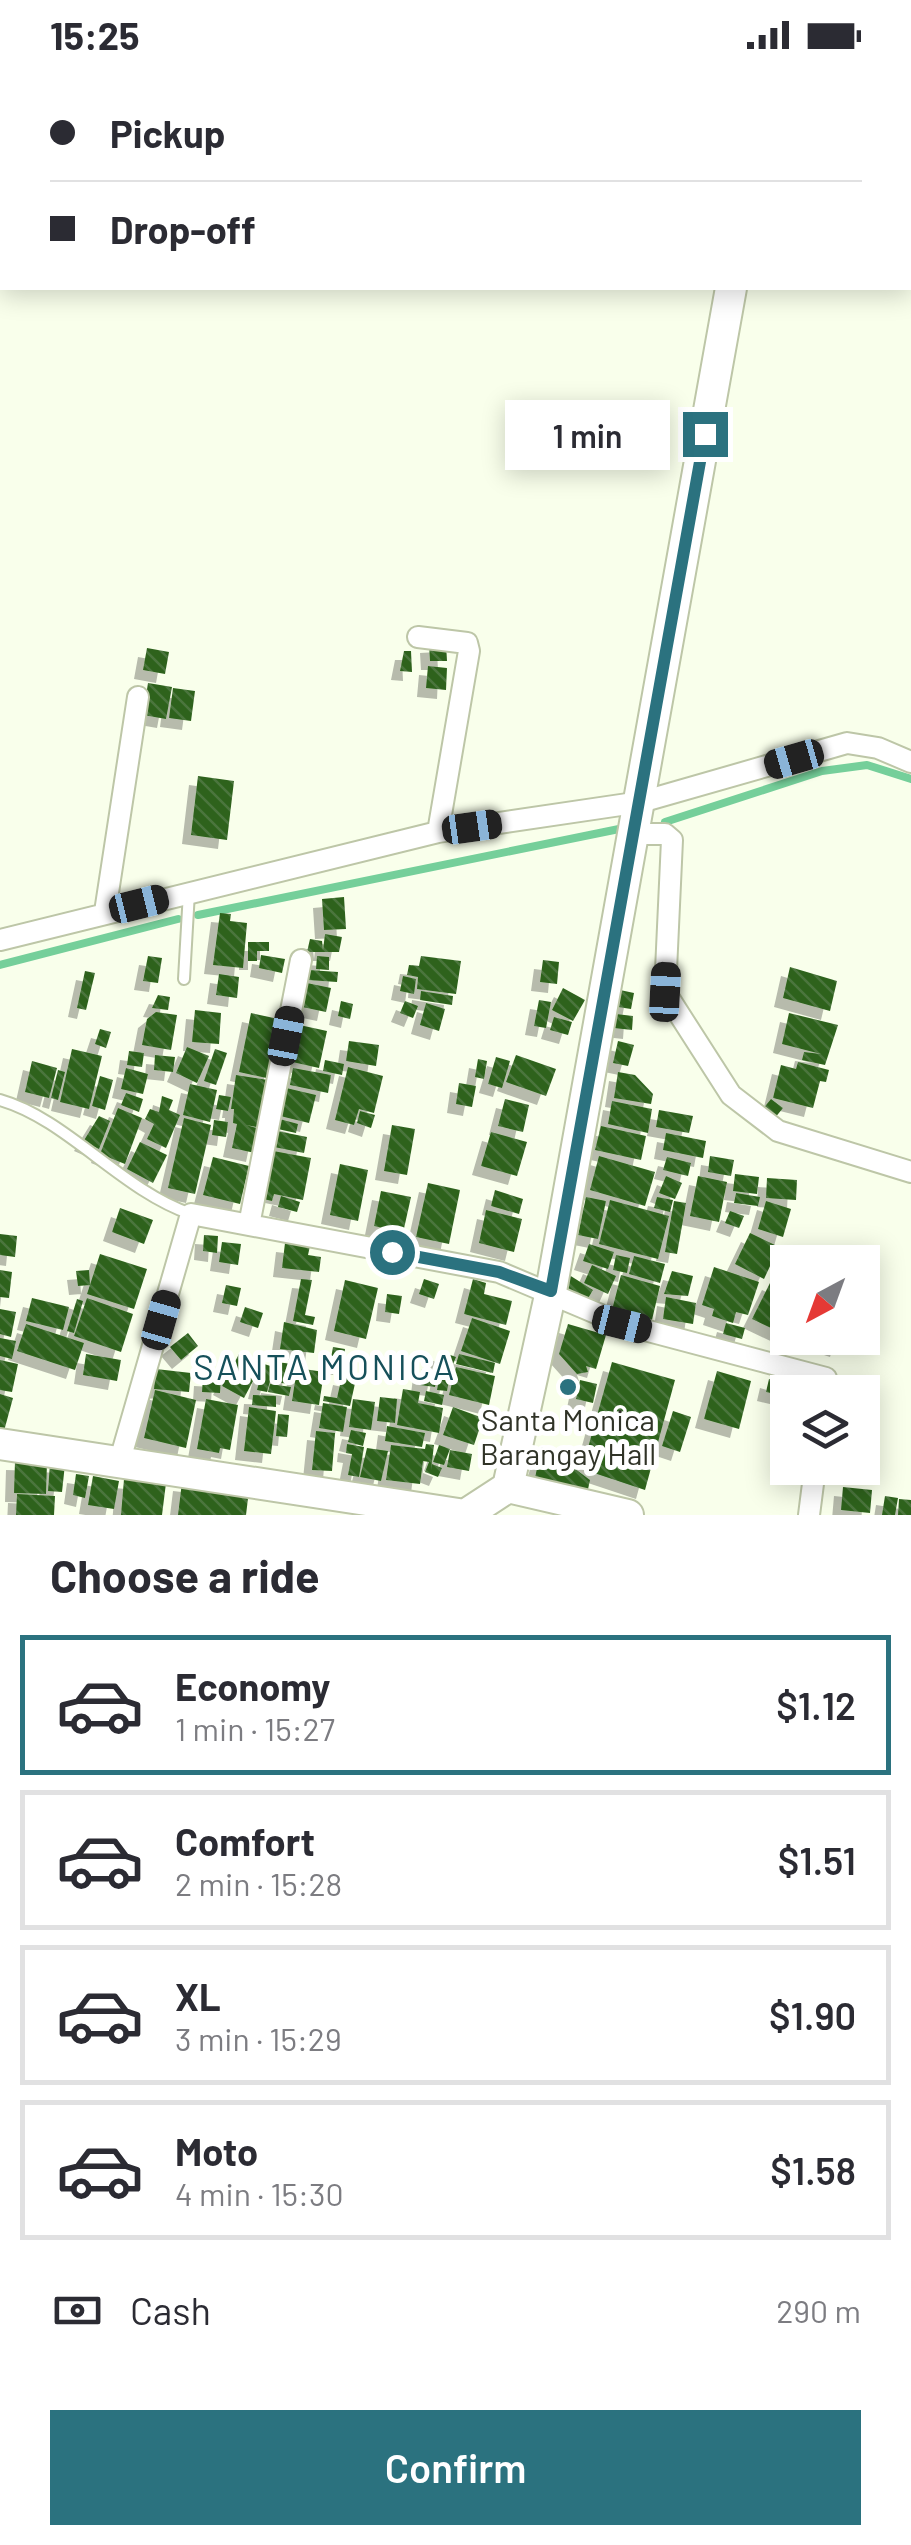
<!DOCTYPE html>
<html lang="en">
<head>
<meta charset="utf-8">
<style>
	body { margin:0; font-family:Barlow,sans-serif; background:#f7f7f7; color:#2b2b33; height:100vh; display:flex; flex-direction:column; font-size:38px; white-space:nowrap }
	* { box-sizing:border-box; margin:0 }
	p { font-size:32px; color:#7c7c81 }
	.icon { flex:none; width:55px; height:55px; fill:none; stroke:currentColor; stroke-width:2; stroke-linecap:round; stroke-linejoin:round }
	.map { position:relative; height:1445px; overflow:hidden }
	.sheet { display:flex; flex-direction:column; background:#fff; flex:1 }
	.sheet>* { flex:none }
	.guide { position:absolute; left:0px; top:0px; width:912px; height:220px; box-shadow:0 5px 25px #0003; display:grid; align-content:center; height:220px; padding:0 50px; background:#fff }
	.needle { width:65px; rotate:221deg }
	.fabs { position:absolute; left:770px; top:1175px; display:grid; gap:20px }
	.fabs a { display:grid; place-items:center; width:110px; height:110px; border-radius:0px; background:#fff; box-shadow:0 5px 25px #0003; font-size:50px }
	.end { position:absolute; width:45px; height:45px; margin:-22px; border:12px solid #2b727f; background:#fff; box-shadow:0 0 0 5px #fff }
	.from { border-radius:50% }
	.bubble { position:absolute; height:70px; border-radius:0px; background:#fff; box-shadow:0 5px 25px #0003; font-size:32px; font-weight:600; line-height:70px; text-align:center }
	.car { position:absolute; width:30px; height:60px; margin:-30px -15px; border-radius:12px; box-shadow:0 0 8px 2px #0007; background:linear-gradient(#222 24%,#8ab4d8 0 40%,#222 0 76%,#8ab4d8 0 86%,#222 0) }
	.guide b { display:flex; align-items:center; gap:35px; height:95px; font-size:38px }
	.guide b+b { border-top:2px solid #e1e1e2 }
	.guide i { width:25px; height:25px; background:#2b2b33 }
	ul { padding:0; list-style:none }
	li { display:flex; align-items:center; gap:30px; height:140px; margin:0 20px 15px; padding:0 30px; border:5px solid #e1e1e2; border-radius:0px }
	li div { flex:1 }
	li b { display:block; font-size:38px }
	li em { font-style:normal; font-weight:600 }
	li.selected { border-color:#2b727f }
	li>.icon { width:90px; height:90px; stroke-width:1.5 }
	h2 { padding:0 50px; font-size:45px; line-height:120px }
	.pay { display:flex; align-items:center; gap:25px; height:110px; padding:0 50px; font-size:38px }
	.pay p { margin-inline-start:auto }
	.button { display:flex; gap:20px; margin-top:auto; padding:20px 50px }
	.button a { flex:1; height:115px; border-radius:0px; background:#2b727f; color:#fff; font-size:40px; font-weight:600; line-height:115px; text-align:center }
	.status { display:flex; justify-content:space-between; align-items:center; height:70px; padding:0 50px; background:#fff; direction:ltr }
	.status svg { height:28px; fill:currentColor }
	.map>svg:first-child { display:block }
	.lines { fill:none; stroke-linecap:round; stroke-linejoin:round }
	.stream { stroke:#75cf9a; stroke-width:8 }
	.building { fill:url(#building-back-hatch); filter:url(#shadow) }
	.lane-casing { stroke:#bdc6a7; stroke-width:14 }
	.street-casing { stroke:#bdc6a7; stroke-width:24 }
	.secondary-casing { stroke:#bdc6a7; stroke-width:34 }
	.lane { stroke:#fff; stroke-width:10 }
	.street { stroke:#fff; stroke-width:20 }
	.secondary { stroke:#fff; stroke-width:30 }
	.route { stroke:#2b727f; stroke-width:12 }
	.poi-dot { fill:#2b727f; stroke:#fff; stroke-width:4 }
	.labels { text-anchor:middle; stroke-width:10; stroke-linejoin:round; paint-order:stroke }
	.poi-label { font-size:30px; fill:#303327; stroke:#fff }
	.quarter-label { font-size:35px; letter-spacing:2.5px; fill:#16505a; stroke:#fff }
</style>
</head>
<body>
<div class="status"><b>15:25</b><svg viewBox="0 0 49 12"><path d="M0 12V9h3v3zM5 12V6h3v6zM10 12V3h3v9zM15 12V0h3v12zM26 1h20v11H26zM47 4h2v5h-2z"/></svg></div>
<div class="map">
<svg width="911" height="1445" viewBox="0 0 911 1445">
	<defs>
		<pattern id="building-back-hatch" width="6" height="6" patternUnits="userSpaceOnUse" patternTransform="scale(2.5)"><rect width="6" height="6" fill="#2e621d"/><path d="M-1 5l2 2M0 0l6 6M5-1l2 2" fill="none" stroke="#4b753d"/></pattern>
		<filter id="shadow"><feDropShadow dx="-9" dy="9" stdDeviation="0" flood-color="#0004"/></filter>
	</defs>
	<rect width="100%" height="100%" fill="#f9ffeb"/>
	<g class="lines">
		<path class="stream" d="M665,752L822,701L867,695L911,709
			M198,845L619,759
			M0,895L178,849"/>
	</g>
	<path class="building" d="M446,573L447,591H430L429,574Z
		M147,578L169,582L165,604L143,600Z
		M404,581H411L412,602L400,601Z
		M428,596L447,598L446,620L426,618Z
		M148,613L172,617L166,649L143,645Z
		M173,618L195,621L191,651L169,648Z
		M198,706L234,711L227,770L191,765Z
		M344,827L346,859L324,860L322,829Z
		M220,843L231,844L230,851L247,853L243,898L213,895Z
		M325,864L342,867L339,882H307L310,869L322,871L323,880Z
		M248,872H269V881H257V891H248Z
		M261,885L285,889L282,903L259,898Z
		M148,886L162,888L158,913L143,911Z
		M317,886L329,887V900L316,899Z
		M421,886L461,891L456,924L417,919L418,907L407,905L409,895L419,896Z
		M543,890L559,892L557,914L540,912Z
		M790,897L837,911L830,941L783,928Z
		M309,900L338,902L337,912L308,910Z
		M85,901L95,903L86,940L77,938Z
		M219,904L239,907L237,928L216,925Z
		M403,906L416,909L414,924L400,921Z
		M307,913L331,918L326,942L302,937Z
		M563,918L585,930L573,951L552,940Z
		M620,920L634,923L631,939L618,937Z
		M421,921L453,926L452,935L420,930Z
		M158,925L170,927L168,940L152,938Z
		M539,930L551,932L546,958L534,956Z
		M341,931L353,934L350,949L338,946Z
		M405,931L418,936L413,948L400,943Z
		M426,933L445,939L439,961L420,955Z
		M195,940L221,943L219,974L192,972Z
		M156,942L177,945L171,980L142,975L147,949Z
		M251,943L283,950L271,1009L239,1002Z
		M789,943L838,955L825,995L802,990L804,982L821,984L782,974Z
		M616,944L633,946L632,960L614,958Z
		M554,947L572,952L568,965L550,960Z
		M295,954L327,961L319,998L288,991Z
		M100,959L111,962L106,978L95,974Z
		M349,971L379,975L376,996L346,991Z
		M618,971L634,975L628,996L613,993Z
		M187,977L209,986L197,1013L176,1003Z
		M72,979L102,986L89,1039L60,1032Z
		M215,979L227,983L216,1015L204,1011Z
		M129,981L144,983L142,997L127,995Z
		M155,985L175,987L173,1002L154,1000Z
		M516,985L556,999L546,1026L506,1012Z
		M496,987L510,991L502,1018L488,1014Z
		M478,989L487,991L484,1009L475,1007Z
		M325,990L344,994L342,1005L323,1001Z
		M32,991L57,998L49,1028L25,1022Z
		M798,992L829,1000L826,1012L820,1011L813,1038L773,1028L781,995L796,999Z
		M348,997L383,1006L374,1043L359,1039L354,1055L335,1050Z
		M126,998L148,1004L143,1024L121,1019Z
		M293,998L331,1005L328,1023L290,1015Z
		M58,1000L65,1002L58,1030L51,1028Z
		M618,1002L635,1005L653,1024L651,1034L614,1028Z
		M236,1005L274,1011L267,1059L246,1055L260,1059L255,1083L232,1078L237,1054L233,1053L234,1039H231Z
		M100,1006L113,1010L105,1040L92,1036Z
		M459,1013L476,1016L472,1037L456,1034Z
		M190,1014L217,1020L210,1052L183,1045Z
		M282,1017L316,1025L309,1053L276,1045Z
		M126,1023L143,1029L139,1042L121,1035Z
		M219,1025L231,1027L228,1041L216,1039Z
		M162,1026L173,1030L169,1040L180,1045L166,1078L147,1069L154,1054L145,1049L150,1039L159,1042Z
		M505,1029L529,1035L523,1062L498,1056Z
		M771,1029L783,1038L774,1049L762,1040Z
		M612,1031L652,1039L648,1063L608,1054Z
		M118,1038L142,1048L125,1094L100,1084Z
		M659,1040L693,1046L689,1063L656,1057Z
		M360,1041L375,1045L371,1058L357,1053Z
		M99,1046L110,1051L99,1079L83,1072Z
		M184,1048L211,1055L195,1124L168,1118Z
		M276,1048L298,1054L296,1063L273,1058Z
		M214,1050L228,1052L226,1067L212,1065Z
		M392,1055L415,1059L407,1105L384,1101Z
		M601,1056L646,1066L641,1090L595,1080Z
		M272,1060L307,1067L304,1083L269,1076Z
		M491,1062L527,1072L517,1106L481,1096Z
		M666,1063L706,1071L703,1088L663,1080Z
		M140,1072L167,1085L153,1113L127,1099Z
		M268,1080L311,1088L303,1130L274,1124L272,1131L259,1128Z
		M599,1086L655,1102L645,1136L590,1120Z
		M710,1086L734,1090L731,1106L708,1102Z
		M213,1087L249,1096L240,1134L203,1125Z
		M667,1087L691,1093L688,1106L663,1100Z
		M340,1094L368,1100L358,1151L330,1145Z
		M735,1104L759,1107L757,1124L733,1121Z
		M666,1106L682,1113L675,1129L659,1123Z
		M698,1106L727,1112L719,1152L690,1146Z
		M767,1108L797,1110L796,1130L766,1128Z
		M428,1113L460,1120L449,1174L416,1167Z
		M495,1120L523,1129L519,1144L491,1136Z
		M381,1121L411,1127L403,1163L374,1156Z
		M736,1123L760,1127L758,1136L734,1133Z
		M281,1126L300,1132L297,1142L278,1137Z
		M586,1127L606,1131L598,1169L578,1165Z
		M657,1127L673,1130L670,1142L654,1138Z
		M610,1130L669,1146L658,1189L599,1174Z
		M674,1131L686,1133L677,1184L665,1182Z
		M766,1131L791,1139L783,1167L758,1159Z
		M120,1138L153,1150L144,1174L112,1162Z
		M486,1140L522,1149L514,1182L479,1173Z
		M730,1141L744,1146L739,1158L725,1153Z
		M750,1163L779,1177L764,1209L735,1194Z
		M0,1164L17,1166L15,1187L0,1185Z
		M204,1165L218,1166L217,1183L203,1181Z
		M222,1172L241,1174L238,1195L219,1192Z
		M285,1173L310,1176L308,1185L321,1187L319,1202L282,1198Z
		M589,1174L614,1182L608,1199L583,1191Z
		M100,1184L147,1199L134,1239L87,1224Z
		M616,1185L630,1188L627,1203L613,1200Z
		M634,1186L665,1194L660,1213L629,1204Z
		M592,1195L616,1206L608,1224L584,1213Z
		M714,1197L759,1212L748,1245L736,1242L733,1253L712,1246L714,1239L702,1235Z
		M0,1200L12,1202L9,1228L0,1227Z
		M89,1200L90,1215L78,1216L76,1201Z
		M672,1201L693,1206L688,1226L664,1224Z
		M566,1203L593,1220L584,1235L557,1218Z
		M621,1205L660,1216L651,1254L611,1244Z
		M301,1209L312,1210L305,1245L315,1247L313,1255L293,1251Z
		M424,1209L439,1214L434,1229L419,1224Z
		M473,1209L486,1213L484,1224L512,1231L506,1255L464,1244Z
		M345,1210L378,1218L366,1269L334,1261Z
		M771,1211L788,1219V1266L752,1249Z
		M226,1215L241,1218L237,1236L222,1233Z
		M387,1224L402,1226L399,1244L385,1242Z
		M666,1227L696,1233L693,1254L663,1249Z
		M32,1228L69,1237L63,1260L26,1251Z
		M87,1228L133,1244L121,1282L74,1266Z
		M77,1229L83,1231L74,1263L67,1261Z
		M245,1237L263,1243L258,1258L240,1252Z
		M0,1239L16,1242L11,1267L0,1264Z
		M472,1248L510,1261L500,1294L461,1281Z
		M284,1252L317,1260L314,1283L280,1279Z
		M726,1253L745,1258L742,1269L723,1264Z
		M26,1254L84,1273L75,1300L17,1281Z
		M568,1254L606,1265L596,1299L586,1296L588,1302L577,1304L559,1284Z
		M188,1263L198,1276L181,1290L170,1277Z
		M0,1268L16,1271L12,1289L0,1286Z
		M809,1268H842L839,1278Z
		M333,1277L345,1279L342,1296L330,1294Z
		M442,1282L456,1287L450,1302L436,1297Z
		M86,1284L121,1290L117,1311L83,1305Z
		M239,1284L261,1296L244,1328L222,1316Z
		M459,1284L495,1293L493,1303L456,1294Z
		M0,1290L18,1294L12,1322L0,1320Z
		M276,1292L293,1294L290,1314L273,1312Z
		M612,1292L675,1310L645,1420L582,1399Z
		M264,1294L274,1297L267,1322L257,1320Z
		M456,1297L495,1306L489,1335L449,1325Z
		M297,1298L324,1302L319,1335L292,1331Z
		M156,1299L191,1303L189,1322L154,1319Z
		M422,1299L438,1302L435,1317L420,1315Z
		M717,1301L751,1311L739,1359L704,1349Z
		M440,1304L450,1306L447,1321L437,1320Z
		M342,1306L356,1309L350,1336L323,1331L324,1326L337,1328Z
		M203,1307L221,1308L220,1323L202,1322Z
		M769,1309L786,1314L783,1326L766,1322Z
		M580,1310L597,1314L593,1333L576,1329Z
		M270,1314L291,1317L289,1326L268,1322Z
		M403,1319L420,1322L418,1333L443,1338L439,1363L397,1355Z
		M155,1320L196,1330L186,1378L144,1368Z
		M426,1321L444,1325L442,1335L424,1331Z
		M0,1324L13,1328L1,1372H0Z
		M253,1325L276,1326V1337L252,1335Z
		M380,1327L397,1329L395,1353L377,1351Z
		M206,1329L238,1335L230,1380L220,1378L219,1383L197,1379Z
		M353,1329L375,1332L371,1360L349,1357Z
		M323,1333L347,1337L343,1362L319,1358Z
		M249,1337L276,1341L271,1384L244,1381Z
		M453,1337L483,1348L474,1375L443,1365Z
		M673,1341L691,1347L680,1382L662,1376Z
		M278,1344L289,1345L287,1367L276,1366Z
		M387,1356L425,1363L422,1377L385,1371Z
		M351,1360L366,1363L363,1376L348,1372Z
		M316,1361L335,1363L332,1401L312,1400Z
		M347,1374L364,1377L359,1407L348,1405L352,1384L346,1383Z
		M426,1374L434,1375L431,1400L432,1394L442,1398L438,1407L425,1402L429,1392L423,1391L420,1414L386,1410L391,1375L425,1379Z
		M439,1375L450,1379L444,1395L433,1392Z
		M542,1376L577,1384L574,1398L590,1410L587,1424L534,1412Z
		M367,1378L388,1381L381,1411L360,1407Z
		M450,1380L472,1384L469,1401L447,1397Z
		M15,1391L47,1392L46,1424L14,1423Z
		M50,1393L65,1394L62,1422L48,1421Z
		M76,1404L89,1406L85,1428L73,1425Z
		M93,1406L119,1411L114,1439L88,1435Z
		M124,1409L166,1413L162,1445H121Z
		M182,1412L249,1420L246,1445H178Z
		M843,1417L872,1420L870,1443L841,1440Z
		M17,1424L55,1426L54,1445H16Z
		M885,1426L898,1428L895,1445H882Z
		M899,1429L911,1430V1445H898Z"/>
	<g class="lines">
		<g class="lane-casing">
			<path id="lane" d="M184,909L189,822
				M0,1030C67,1049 121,1120 191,1144"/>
		</g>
		<g class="street-casing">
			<path id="street" d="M418,567L467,573L469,581L438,762
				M635,764H665L672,770L665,922L731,1025L778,1061L911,1102
				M105,842L138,627
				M0,870L438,762L641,732L847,673L878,678L911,692
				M249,1155L301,890
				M120,1390L191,1144L499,1202L622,1254L826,1308L825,1322
				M809,1445L815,1398"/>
		</g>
		<g class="secondary-casing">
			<path id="secondary" d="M768,2L769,0
				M0,1374L465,1445
				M508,1417L628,1445
				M465,1445L508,1417L551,1221L731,218"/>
		</g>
		<use href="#lane" class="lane"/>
		<use href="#street" class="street"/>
		<use href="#secondary" class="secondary"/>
	</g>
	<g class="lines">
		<path class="route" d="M392,1182L499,1202L551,1221L705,364"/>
	</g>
	<circle class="poi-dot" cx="568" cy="1317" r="10"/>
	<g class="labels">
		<g class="poi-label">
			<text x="568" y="1361">Santa Monica<tspan x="568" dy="34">Barangay Hall</tspan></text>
		</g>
		<g class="quarter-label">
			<text x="325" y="1310">SANTA MONICA</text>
		</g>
	</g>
</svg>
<div class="fabs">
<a><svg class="needle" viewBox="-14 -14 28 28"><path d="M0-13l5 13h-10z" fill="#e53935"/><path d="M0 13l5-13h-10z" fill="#7c7c81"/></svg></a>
<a><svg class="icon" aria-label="layers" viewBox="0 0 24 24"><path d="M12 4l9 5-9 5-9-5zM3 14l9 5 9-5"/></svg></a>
</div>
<i class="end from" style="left:392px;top:1182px"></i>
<i class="end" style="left:705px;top:364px"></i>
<div class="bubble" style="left:505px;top:330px;width:165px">1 min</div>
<i class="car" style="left:794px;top:689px;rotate:254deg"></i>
<i class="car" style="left:472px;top:757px;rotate:82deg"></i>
<i class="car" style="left:139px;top:834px;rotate:76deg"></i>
<i class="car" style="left:665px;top:922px;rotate:3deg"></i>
<i class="car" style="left:286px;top:966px;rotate:11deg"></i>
<i class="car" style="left:161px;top:1250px;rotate:16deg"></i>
<i class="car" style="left:622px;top:1254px;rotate:104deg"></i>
<div class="guide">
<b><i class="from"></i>Pickup</b>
<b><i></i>Drop-off</b>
</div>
</div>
<section class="sheet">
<h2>Choose a ride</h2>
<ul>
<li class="selected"><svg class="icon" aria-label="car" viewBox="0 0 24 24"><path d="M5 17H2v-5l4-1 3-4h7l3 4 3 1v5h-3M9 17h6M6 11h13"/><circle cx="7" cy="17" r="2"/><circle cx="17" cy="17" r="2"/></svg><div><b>Economy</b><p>1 min · 15:27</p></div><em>$1.12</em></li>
<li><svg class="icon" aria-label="car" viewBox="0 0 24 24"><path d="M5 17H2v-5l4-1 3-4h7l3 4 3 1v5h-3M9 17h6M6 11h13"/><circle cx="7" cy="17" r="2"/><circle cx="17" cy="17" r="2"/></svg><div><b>Comfort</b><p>2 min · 15:28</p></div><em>$1.51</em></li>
<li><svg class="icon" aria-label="car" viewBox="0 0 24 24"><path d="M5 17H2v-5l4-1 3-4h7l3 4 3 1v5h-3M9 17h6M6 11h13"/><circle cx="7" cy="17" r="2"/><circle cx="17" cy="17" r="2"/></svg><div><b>XL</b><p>3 min · 15:29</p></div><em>$1.90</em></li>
<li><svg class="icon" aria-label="car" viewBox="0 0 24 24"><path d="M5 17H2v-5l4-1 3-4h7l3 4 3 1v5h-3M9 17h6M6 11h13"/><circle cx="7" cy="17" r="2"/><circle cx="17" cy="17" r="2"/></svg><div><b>Moto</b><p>4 min · 15:30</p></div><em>$1.58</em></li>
</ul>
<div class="pay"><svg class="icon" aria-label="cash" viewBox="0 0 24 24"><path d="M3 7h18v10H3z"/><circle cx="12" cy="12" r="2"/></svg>Cash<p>290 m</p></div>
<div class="button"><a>Confirm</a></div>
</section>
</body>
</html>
